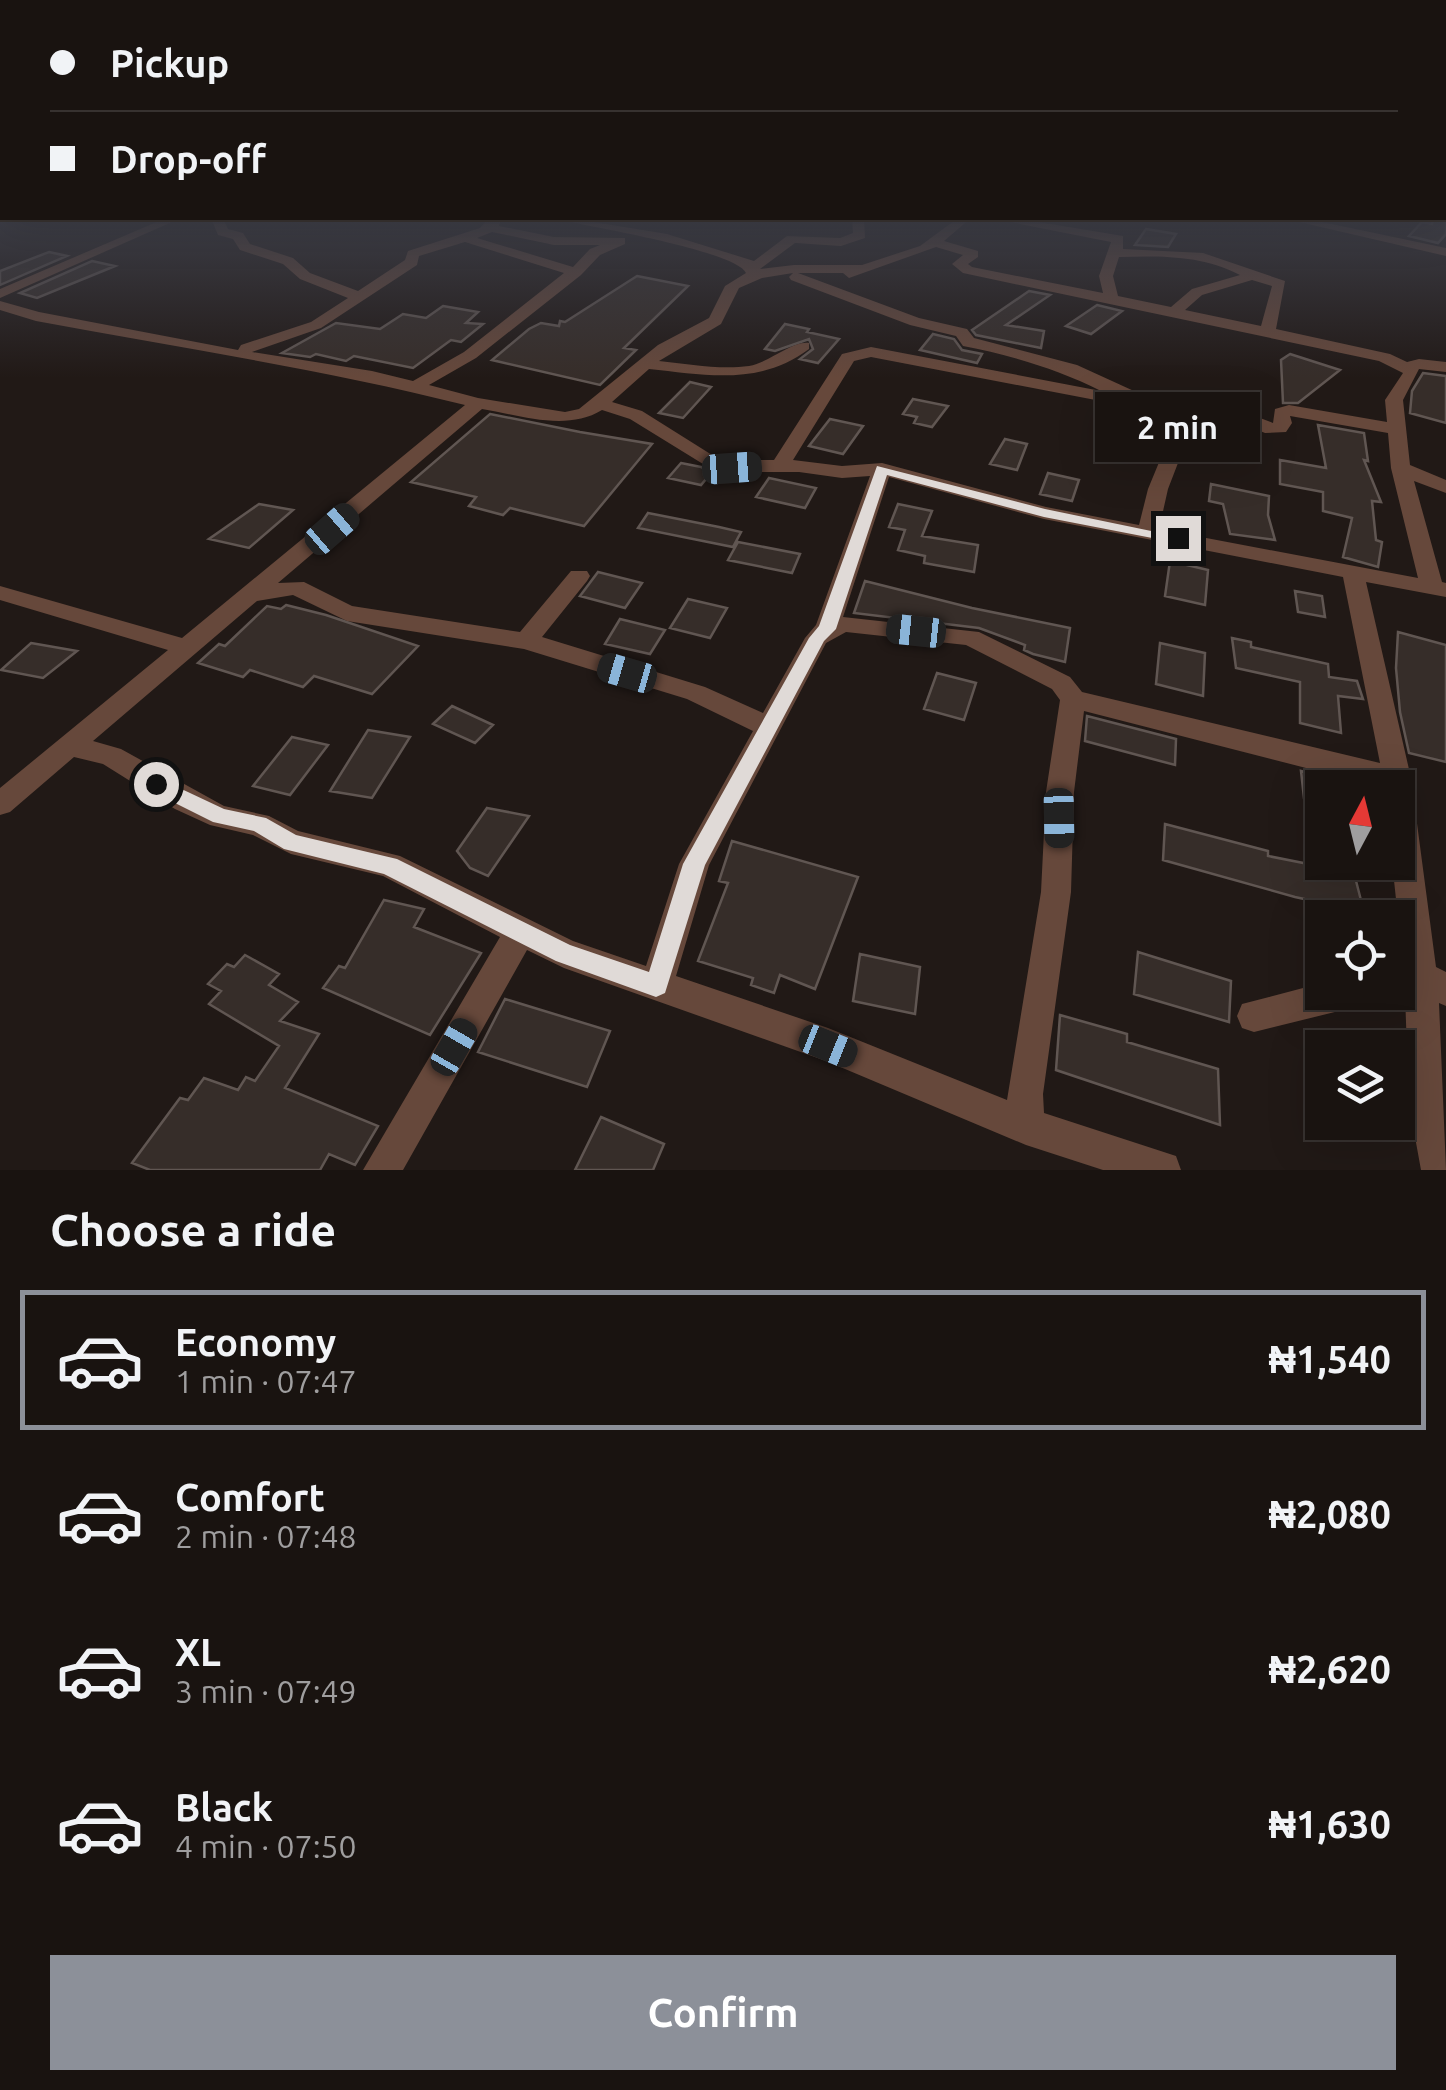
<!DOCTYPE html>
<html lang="en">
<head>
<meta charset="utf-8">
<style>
	body { margin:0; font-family:Ubuntu,sans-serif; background:#26201e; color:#f1f3f6; height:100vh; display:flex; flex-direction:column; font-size:38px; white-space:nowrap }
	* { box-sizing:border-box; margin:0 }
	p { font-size:32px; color:#9f9e9f }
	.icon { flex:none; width:55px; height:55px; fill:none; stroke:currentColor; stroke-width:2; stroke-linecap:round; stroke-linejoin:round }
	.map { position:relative; height:1170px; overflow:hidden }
	.side { display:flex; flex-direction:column; background:#191310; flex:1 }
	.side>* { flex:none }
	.hud { position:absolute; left:0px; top:0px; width:1448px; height:220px; box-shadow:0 10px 40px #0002,0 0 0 2px #373230; display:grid; align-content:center; height:220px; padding:0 50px; background:#191310 }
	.needle { width:65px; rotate:7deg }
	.buttons { position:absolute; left:1305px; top:770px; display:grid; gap:20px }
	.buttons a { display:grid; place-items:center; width:110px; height:110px; border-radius:0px; background:#191310; box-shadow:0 10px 40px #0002,0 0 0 2px #373230; font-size:50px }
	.end { position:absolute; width:45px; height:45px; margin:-22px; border:12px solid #e0dad7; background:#111; box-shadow:0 0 0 5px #111 }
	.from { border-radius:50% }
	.bubble { position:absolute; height:70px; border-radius:0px; background:#191310; box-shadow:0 10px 40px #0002,0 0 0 2px #373230; font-size:32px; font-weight:700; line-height:70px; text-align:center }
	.car { position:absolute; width:30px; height:60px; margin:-30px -15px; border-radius:12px; box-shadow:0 0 8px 2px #0007; background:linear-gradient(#222 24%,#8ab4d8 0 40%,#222 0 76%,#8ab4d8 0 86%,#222 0) }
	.hud b { display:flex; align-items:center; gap:35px; height:95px; font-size:38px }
	.hud b+b { border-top:2px solid #373230 }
	.hud i { width:25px; height:25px; background:#f1f3f6 }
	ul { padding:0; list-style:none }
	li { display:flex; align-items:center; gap:30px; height:140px; margin:0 20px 15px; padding:0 30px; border:5px solid transparent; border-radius:0px }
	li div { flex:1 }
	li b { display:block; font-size:38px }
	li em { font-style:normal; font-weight:700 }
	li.active { border-color:#8c9099 }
	li>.icon { width:90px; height:90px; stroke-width:1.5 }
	h2 { padding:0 50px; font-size:45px; line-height:120px }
	.button { display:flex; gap:20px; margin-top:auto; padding:20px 50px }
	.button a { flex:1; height:115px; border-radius:0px; background:#8c9099; color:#fff; font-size:40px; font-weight:700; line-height:115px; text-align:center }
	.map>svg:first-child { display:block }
	.building { fill:#362d29; stroke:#605652; stroke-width:2.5 }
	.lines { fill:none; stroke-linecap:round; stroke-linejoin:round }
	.minor { fill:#66483b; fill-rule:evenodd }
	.route { fill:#e0dad7 }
</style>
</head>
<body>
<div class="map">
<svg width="1446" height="1170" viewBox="0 0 1446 1170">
	<rect width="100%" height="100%" fill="#211916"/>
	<path class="building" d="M1446,214V234L1438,243L1409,236L1422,222L1432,224L1433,218H1445Z
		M1146,229L1176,234L1168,247L1135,245Z
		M49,252L67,256L0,285V271Z
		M92,261L115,266L37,298L20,293Z
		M637,276L688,286L624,348L636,350L600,385L492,360L529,329L541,323L559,326L560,321L565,322Z
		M1029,291L1050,295L1006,325L1044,331L1041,348L976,335L972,330Z
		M1097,305L1122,311L1091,334L1066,326Z
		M443,306L478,312L466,323L483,324L461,342L451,340L413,368L354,356L346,361L316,354L310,357L282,353L336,323L380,329L403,314L426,318Z
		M785,324L809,329L807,332L839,339L818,363L800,359L813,349L809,339L775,351L765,349Z
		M933,334L954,339L962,350L982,354L977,363L920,350Z
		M1290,354L1340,370L1298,403H1283L1281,360Z
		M1423,373L1446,376V423L1410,413L1412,391Z
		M690,382L711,387L683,418L659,413Z
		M913,399L948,406L932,427L914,423L917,417L903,414Z
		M490,414L580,432L652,444L584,526L510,508L503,515L469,506L476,497L411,482Z
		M830,419L863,426L843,454L809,446Z
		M1318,425L1364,433L1368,461L1364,460L1381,502L1372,501L1376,540L1382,542L1378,567L1343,557L1352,518L1323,511V492L1280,484V460L1326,468Z
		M1005,439L1027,444L1017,470L990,464Z
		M681,463L701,467L711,473L701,485L668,478Z
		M1048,473L1079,480L1072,501L1040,494Z
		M769,478L816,488L805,508L756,497Z
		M1211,484L1269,496L1268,515L1275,540L1230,534L1223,504L1209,501Z
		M259,504L293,510L249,548L209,539Z
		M898,504L932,511L922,536L978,545L974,572L924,563L925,556L898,550L905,530L889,527Z
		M648,513L719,527L741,532L733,547L638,528Z
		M738,542L800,554L792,573L728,560Z
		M1170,561L1208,570L1205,605L1165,596Z
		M598,572L642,583L625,608L580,596Z
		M865,581L972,608L1070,628L1065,662L1033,654L1024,650L1025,645L979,628L854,613Z
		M1295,591L1322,596L1325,617L1298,612Z
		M688,599L727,608L710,638L670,628Z
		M286,605L326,615L418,646L372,694L314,676L303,687L250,670L243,677L198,663L219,644L225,646L267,606L281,609Z
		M620,619L665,630L650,654L605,644Z
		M1398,632L1446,645V762L1409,753L1400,712L1396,668Z
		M1232,638L1251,642V647L1328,664L1329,677L1357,681L1363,699L1338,696L1341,733L1300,723V682L1236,668Z
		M31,643L77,651L43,678L1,670Z
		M1160,643L1205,653L1203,696L1156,684Z
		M937,673L976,683L964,720L924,709Z
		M452,706L493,725L475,743L433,724Z
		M1087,716L1176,739L1175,765L1085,741Z
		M368,730L410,737L372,798L330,791Z
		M292,737L328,745L290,795L253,786Z
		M1301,771L1367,788H1322V802L1304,798Z
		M487,808L529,816L488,876L470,868L457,851Z
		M1165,824L1268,851V856L1354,873L1364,912L1295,897L1163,860Z
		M732,841L858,877L815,989L780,975L774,993L751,985L753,978L698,961L728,883L719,881Z
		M384,900L424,909L414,927L481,953L430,1035L323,988L339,966L345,968Z
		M1138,952L1231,981L1229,1022L1134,994Z
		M860,954L920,967L915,1014L853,1001Z
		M245,955L279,974L269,985L298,1002L280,1021L319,1034L285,1088L378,1126L355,1165L329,1154L320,1170H150L132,1163L180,1098L188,1100L204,1078L238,1090L246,1077L255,1081L279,1046L209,1004L221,991L208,984L227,964L234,967Z
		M505,999L610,1031L587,1087L478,1052Z
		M1060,1015L1127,1034V1042L1218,1069L1220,1125L1056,1070Z
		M601,1117L664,1144L653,1170H575Z"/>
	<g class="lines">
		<path class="minor" d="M166,218H181L0,298V289Z
			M211,218H223L228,229L243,233L250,244L293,258L310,273L358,291L405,260L408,251L480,228L489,218H501L499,226L554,237L625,238V244L600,255L581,275L476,358L429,385L478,398L565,412L579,409L658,345L709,318L725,286L746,273C737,252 599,228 570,222L569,218L667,234L754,261L787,236L840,238L853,233L852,218H864L865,238L841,246L795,243L760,269L794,265H862L920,246L958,218H971L944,241L978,251V257L968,264L972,267L1103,293L1099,276L1111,242L990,218H1015L1123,236V249L1203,253L1285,281L1276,329L1390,354L1407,362L1419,359L1446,362V372L1419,369L1403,400L1410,465L1446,480V493L1414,481L1442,582L1446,583V597L1366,582L1411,778L1436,967L1446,972V1006L1439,1003L1446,1170H1421L1409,1104L1405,995L1388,992H1398V966L1403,964L1392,862H1398V788H1384L1084,711L1074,792L1071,892L1043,1094L1044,1113L1176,1156L1181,1170H1103L1026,1145L826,1061L564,968L527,950L403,1170H363L500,937L383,876L291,854L253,835L210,825L175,809L103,764L74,757L10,812L0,815V788L168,650L0,600V586L182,638L465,405C324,369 179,348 36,321L0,310V301L39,312L238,350L241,345L311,322L348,298L300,279L283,264L240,250L233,239L218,235ZM492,232L554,245H600L590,249L573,267L477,238ZM465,242L564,273L464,352L413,381L372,371L252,352L321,328L417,265L419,256ZM936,247L963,255L952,264L963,273L1379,361L1403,373L1385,400L1387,422L1289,405L1275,409L1273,423L1215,401L1191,406L1158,402L1077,365L974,338L967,329L919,318L798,273H843L849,278ZM1119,257C1160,256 1202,255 1240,275L1192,289L1171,307L1118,296L1113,276ZM793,273L789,277L791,280L910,325L956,336L963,346C1010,355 1058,369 1101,391L871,347L842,354L774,460H720L642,411L612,402L649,369C706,375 760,386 809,349V343C791,341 771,362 749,366C720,370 689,364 659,361L721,324L739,288L762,278ZM1252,280L1272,286L1261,326L1185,310L1202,295ZM871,357L1106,402L1114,398L1153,412L1174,426L1148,489L1139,525L1046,507L882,463L842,466L793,460L854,361ZM482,409C520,415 566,432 602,410L630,419L716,472H799L842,478L870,476L816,625L805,638L763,713L705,687L542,637L587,581L590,576L587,571H571L520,632L352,606L304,582L278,583ZM1213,412L1265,433L1286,432L1292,423L1290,416L1388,433L1391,468L1418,578L1159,529L1168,489L1193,424L1182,415ZM889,477L1044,519L1343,577L1380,763L1082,692L1070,677L979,632L843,617ZM293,595L347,621L524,649L687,699L753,731L679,864L646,966L573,941L400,856L298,831L269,816L224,806L121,749L93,741L257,601ZM846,632L966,645L1052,689L1060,700L1046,792L1041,892L1007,1100L828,1028L676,976L709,865L826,643Z
			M712,218H725L719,222Z
			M1282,218H1303L1446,248V256Z
			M1322,983V992H1368L1363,1003L1351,1008L1254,1032L1242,1028L1237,1016L1242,1004Z"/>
	</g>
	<linearGradient id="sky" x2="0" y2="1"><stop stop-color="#120e0c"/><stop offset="0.57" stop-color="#3d3e47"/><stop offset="1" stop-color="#3d3e47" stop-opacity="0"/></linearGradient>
	<rect width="1446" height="378" fill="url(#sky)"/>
	<path class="route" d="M877,466L1045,509L1185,538L1178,543L1044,517L887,475L836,629L824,641L705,865L665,993L656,997L556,961L384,874L284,849L254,831L213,822L149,790L146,784L156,777L224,809L266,818L296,835L397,859L570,945L649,972L683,864L809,638L819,626Z"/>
</svg>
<div class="buttons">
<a><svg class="needle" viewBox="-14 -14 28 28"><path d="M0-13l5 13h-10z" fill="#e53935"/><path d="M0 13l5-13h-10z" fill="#9f9e9f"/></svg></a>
<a><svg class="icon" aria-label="locate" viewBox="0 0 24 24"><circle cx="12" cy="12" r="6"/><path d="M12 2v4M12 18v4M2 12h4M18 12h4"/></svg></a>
<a><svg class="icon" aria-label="layers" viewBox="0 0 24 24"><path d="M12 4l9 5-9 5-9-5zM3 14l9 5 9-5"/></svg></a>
</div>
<i class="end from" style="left:156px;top:784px"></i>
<i class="end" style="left:1178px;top:538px"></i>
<div class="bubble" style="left:1095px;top:392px;width:165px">2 min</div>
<i class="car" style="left:732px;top:468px;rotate:86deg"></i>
<i class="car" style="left:332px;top:529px;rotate:49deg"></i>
<i class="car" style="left:916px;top:631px;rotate:276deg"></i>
<i class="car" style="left:627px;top:673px;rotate:286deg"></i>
<i class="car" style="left:1059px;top:818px;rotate:179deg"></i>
<i class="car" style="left:828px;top:1046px;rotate:112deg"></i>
<i class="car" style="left:454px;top:1047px;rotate:30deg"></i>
<div class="hud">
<b><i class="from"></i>Pickup</b>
<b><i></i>Drop-off</b>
</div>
</div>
<section class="side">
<h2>Choose a ride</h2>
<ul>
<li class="active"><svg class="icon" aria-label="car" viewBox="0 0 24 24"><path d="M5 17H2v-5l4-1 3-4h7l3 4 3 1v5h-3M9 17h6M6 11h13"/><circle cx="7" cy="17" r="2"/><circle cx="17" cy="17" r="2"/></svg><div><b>Economy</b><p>1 min · 07:47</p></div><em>₦1,540</em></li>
<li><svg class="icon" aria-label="car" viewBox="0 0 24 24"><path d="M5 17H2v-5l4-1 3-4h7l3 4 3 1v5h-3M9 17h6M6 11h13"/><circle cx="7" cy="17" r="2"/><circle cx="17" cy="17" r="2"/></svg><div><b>Comfort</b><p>2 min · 07:48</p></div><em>₦2,080</em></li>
<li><svg class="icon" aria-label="car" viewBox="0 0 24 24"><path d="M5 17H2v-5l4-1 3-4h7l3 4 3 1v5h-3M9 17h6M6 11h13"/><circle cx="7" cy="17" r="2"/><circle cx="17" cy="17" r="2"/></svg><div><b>XL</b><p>3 min · 07:49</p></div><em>₦2,620</em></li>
<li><svg class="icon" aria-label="car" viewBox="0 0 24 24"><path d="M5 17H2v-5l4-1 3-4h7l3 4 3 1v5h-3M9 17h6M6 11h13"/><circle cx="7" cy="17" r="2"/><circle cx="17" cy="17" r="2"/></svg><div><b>Black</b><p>4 min · 07:50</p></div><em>₦1,630</em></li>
</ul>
<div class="button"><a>Confirm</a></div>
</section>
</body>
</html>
